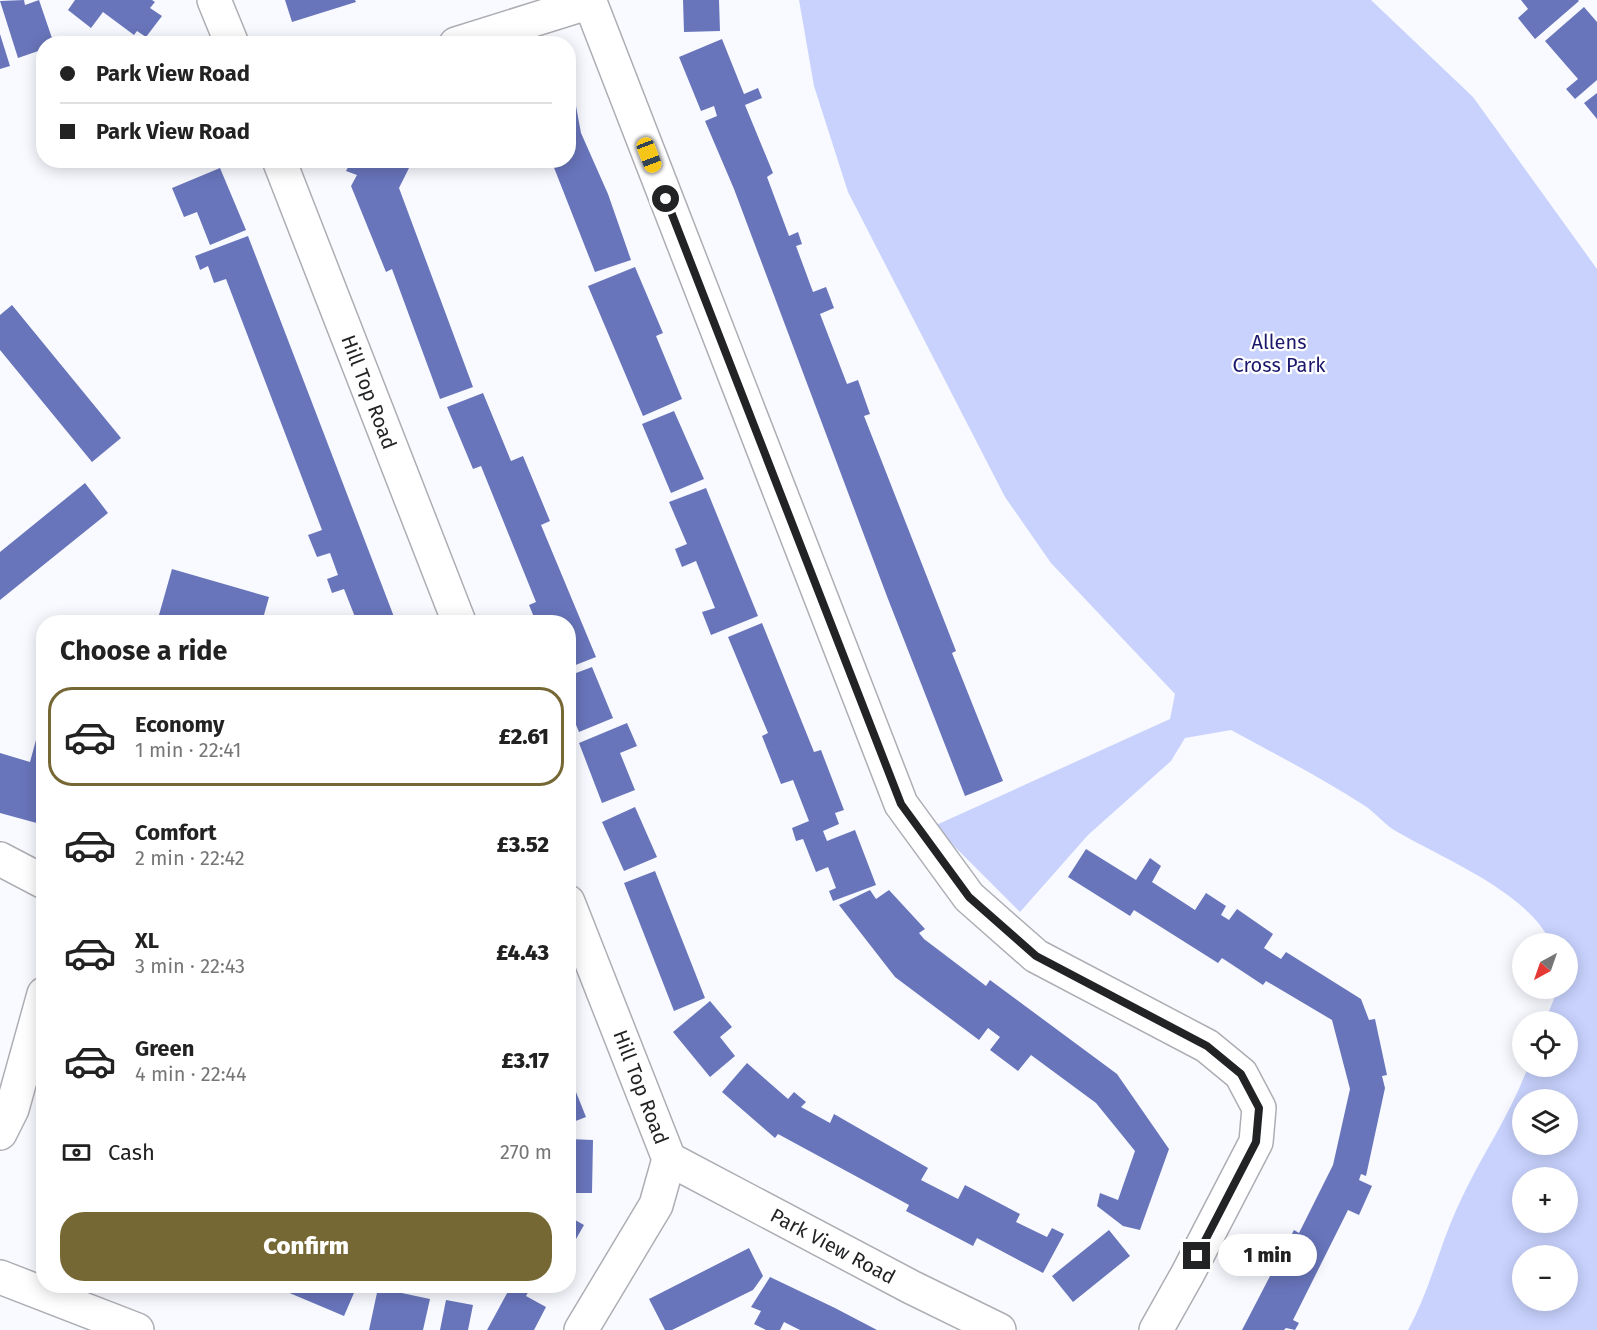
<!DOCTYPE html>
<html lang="en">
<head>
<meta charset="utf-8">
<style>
	body { margin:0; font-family:"Fira Sans",sans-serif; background:#f6f6f6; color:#222; height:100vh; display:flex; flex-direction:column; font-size:22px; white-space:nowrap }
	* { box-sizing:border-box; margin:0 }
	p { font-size:20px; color:#767676 }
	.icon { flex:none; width:33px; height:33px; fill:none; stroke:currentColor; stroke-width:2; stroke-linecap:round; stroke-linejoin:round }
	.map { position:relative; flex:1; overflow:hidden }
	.sheet { position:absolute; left:36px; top:615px; width:540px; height:678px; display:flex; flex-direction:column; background:#fff; border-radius:24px; box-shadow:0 3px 15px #0003 }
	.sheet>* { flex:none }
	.hud { position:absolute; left:36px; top:36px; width:540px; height:132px; border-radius:24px; box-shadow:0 3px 15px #0003; display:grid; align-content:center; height:132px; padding:0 24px; background:#fff }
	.needle { width:39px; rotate:220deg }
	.controls { position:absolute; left:1512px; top:933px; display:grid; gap:12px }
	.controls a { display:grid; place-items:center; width:66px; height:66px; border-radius:50%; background:#fff; box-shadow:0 3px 15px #0003; font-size:30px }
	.end { position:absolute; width:27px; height:27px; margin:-14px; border:8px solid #222325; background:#fff; box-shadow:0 0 0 3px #fff }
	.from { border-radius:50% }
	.bubble { position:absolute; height:42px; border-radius:21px; background:#fff; box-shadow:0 3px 15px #0003; font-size:20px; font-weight:800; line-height:42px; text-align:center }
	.car { position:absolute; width:18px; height:36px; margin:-18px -9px; border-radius:8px; box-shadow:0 0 4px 2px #0007; background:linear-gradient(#f5c518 24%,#345 0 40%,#f5c518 0 76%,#345 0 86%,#f5c518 0) }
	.hud b { display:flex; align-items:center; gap:21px; height:57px; font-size:22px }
	.hud b+b { border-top:2px solid #e0e0e0 }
	.hud i { width:15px; height:15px; background:#222 }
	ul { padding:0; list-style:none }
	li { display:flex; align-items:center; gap:18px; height:99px; margin:0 12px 9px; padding:0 12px; border:3px solid transparent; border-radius:24px }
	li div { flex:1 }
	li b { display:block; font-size:22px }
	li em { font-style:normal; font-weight:800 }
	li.active { border-color:#756835 }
	li>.icon { width:54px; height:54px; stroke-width:1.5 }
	h2 { padding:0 24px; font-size:27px; line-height:72px }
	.pay { display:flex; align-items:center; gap:15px; height:66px; padding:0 24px; font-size:22px }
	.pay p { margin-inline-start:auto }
	.action { display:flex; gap:12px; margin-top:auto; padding:12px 24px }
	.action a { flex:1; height:69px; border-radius:24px; background:#756835; color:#fff; font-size:24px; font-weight:800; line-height:69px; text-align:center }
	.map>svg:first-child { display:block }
	.green { fill:#c8d2fd; fill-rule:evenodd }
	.building { fill:#6875bb }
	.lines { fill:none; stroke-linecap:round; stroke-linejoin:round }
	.minor-casing { stroke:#adaeb4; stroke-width:36 }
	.minor { stroke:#fff; stroke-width:33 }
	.route { stroke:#222325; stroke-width:8 }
	.labels { text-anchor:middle; stroke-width:4.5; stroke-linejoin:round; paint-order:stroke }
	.park-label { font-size:20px; fill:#1c196d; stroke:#fff }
	.street-label { font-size:20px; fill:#222325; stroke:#fff }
</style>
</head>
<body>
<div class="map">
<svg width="1597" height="1330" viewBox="0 0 1597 1330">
	<rect width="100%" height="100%" fill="#f9faff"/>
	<path class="green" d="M799,0H1371L1473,97L1597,269V1330H1408C1430,1290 1439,1247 1458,1206C1479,1159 1510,1116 1528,1067L1568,1066V1022L1545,1021L1558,989L1568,988V944L1551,943C1527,891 1441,858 1394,830C1383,823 1374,811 1362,804C1320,777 1275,754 1231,730L1185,738L1171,761L1088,835L1020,912L934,826L1170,719L1175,694L1051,563L1005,497L848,192L814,86ZM1522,1100H1568V1144H1522ZM1522,1178H1568V1222H1522ZM1522,1256H1568V1300H1522Z"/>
	<path class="building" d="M24,0L25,5L39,0L54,44H44V49L18,58L0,1Z
		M75,0H152L155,2L150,8L162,16L146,37L137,31L134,35L103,12L91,28L68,10Z
		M285,0H355L356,2L292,22Z
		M683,0H719L720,31L684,32Z
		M1521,0H1578L1579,1L1535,39L1518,18L1528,9Z
		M1584,7L1597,22V80L1575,99L1566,89L1578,79L1545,41Z
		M0,34L10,66L0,69Z
		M722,39L744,94L758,88L762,98L745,105L773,173L767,177L789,236L798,232L802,244L796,246L813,292L826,287L834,308L820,314L847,384L858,380L870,414L864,416L956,651L952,653L1003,781L965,796L888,599L734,189L705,121L717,116L714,106L701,111L679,57Z
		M1597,93V119L1584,103Z
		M568,101L576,106L581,133L608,194L631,260L595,272L551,160H568V139L576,135L568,137Z
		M352,160H413L399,188L473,387L440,399L392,269L386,272L351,186L357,175L346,171Z
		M220,168L246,230L210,245L197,212L184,217L172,188Z
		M248,236L311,400L396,622H357L344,589L332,593L327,579L338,575L330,553L317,557L308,535L322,530L226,279L214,283L208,266L200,270L195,256Z
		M635,267L663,333L656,336L682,399L643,416L588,286Z
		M12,305L121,438L92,462L0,350V315Z
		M483,393L511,461L523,456L550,521L541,525L596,657L568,668V622H536L529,605L536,602L481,466L473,469L447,407Z
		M674,411L704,479L671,493L642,424Z
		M85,483L108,513L0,600V552Z
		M706,488L758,616L711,635L702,612L715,608L696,561L682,567L675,549L687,544L669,502Z
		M172,569L269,597L262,622H157Z
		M762,623L814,752L821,750L844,810L835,813L839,824L823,831L827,841L855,830L876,885L833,901L829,891L836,888L828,867L816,872L803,839L796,841L792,828L809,821L793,780L781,784L762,736L768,733L728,637Z
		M592,667L613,718L579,732L568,706V676Z
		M627,723L637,746L620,753L635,790L602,803L579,743Z
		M36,740L44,743V825L0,813V753L30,762Z
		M635,807L657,857L624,871L602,822Z
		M1086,849L1136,880L1150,858L1161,866L1152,882L1195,910L1206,893L1226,906L1221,915L1229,920L1237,909L1273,934L1264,948L1281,959L1286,952L1361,999L1369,1020L1375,1019L1387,1075L1382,1076L1385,1088L1366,1176L1361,1174L1359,1180L1372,1186L1359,1215L1348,1210L1293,1320L1299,1323L1295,1330L1286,1328L1284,1330H1242L1294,1230L1299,1233L1333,1165L1350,1089L1332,1020L1266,981L1263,985L1222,958L1218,963L1134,910L1130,916L1068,877Z
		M655,871L705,998L674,1011L624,883Z
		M870,890L876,899L889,890L925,929L919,933L924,939L986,986L990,980L1117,1074L1169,1149L1140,1230L1123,1226L1097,1206L1100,1193L1118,1200L1135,1151L1096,1103L1031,1055L1018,1071L990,1050L1000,1037L988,1028L979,1040L895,977L839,905Z
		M710,1001L732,1027L720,1037L735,1056L710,1077L673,1032Z
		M747,1063L788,1099L794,1092L806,1102L801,1107L830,1123L834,1114L928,1168L921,1180L958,1199L965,1185L1020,1214L1016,1222L1047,1237L1052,1228L1064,1234L1043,1273L977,1238L973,1246L906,1211L909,1205L778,1134L775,1138L722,1092Z
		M568,1072L586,1117L568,1124Z
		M568,1139L593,1140L592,1193H568Z
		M568,1216L584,1225L568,1253Z
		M1109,1230L1130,1256L1073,1302L1052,1276Z
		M749,1248L763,1276L753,1290L672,1330H665L649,1299Z
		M770,1277L835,1308L877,1330H800L784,1322L780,1330H766L754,1324L761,1311L751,1307Z
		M273,1286H357L344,1316Z
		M511,1286L531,1287L526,1296L546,1307L534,1330H487Z
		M378,1288L430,1299L423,1330H369Z
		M446,1300L473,1305L468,1330H440Z"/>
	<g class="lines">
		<g class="minor-casing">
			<path id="minor" d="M214,0L232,44
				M456,44L590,2L901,804L969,897L1036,956L1207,1046L1241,1074L1259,1108L1256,1142L1187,1275L1156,1330
				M279,160L459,622
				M0,859L44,882
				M568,902L669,1159L656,1205L581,1330
				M0,1133L12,1109L44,994
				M669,1159L911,1287L999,1330
				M0,1277L137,1330"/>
		</g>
		<use href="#minor" class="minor"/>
	</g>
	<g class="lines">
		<path class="route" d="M666,199L901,804L969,897L1036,956L1207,1046L1241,1074L1259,1108L1256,1142L1197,1256"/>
	</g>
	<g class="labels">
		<g class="park-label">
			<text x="1279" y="349">Allens<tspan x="1279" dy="23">Cross Park</tspan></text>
		</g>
		<g class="street-label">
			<text transform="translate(369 392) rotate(69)" y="7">Hill Top Road</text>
			<text transform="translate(641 1087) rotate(69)" y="7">Hill Top Road</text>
			<text transform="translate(833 1246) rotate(28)" y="7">Park View Road</text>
		</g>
	</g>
</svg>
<div class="controls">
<a><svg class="needle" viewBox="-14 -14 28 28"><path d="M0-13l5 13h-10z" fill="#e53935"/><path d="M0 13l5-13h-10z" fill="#767676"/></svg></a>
<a><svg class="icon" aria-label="locate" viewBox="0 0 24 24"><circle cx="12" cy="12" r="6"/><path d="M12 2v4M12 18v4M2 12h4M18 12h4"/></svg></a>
<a><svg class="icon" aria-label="layers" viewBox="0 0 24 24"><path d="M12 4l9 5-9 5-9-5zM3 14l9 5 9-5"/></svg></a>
<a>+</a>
<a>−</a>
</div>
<i class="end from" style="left:666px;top:199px"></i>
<i class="end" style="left:1197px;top:1256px"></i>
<div class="bubble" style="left:1218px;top:1234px;width:99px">1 min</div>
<i class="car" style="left:649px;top:155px;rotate:159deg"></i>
<div class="hud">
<b><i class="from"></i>Park View Road</b>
<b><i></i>Park View Road</b>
</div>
<section class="sheet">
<h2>Choose a ride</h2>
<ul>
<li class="active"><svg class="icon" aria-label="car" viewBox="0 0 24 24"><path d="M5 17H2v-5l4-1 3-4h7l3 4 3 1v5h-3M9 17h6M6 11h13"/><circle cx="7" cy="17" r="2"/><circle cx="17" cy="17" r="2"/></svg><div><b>Economy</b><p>1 min · 22:41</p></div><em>£2.61</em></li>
<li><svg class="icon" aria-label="car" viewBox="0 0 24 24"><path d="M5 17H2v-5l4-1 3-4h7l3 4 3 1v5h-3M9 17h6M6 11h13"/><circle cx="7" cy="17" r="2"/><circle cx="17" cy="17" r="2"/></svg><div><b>Comfort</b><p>2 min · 22:42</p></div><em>£3.52</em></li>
<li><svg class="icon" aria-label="car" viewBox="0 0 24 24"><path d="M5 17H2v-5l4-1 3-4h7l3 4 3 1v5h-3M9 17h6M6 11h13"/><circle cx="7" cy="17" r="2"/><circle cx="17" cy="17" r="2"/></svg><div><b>XL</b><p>3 min · 22:43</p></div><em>£4.43</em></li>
<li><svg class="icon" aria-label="car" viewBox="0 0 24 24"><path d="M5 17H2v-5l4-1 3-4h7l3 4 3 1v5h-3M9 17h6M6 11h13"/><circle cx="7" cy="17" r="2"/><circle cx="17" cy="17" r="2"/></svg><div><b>Green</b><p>4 min · 22:44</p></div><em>£3.17</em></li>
</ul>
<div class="pay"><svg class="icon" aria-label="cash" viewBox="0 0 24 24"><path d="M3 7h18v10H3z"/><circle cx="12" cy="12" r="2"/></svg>Cash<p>270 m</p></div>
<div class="action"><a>Confirm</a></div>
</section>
</div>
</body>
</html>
